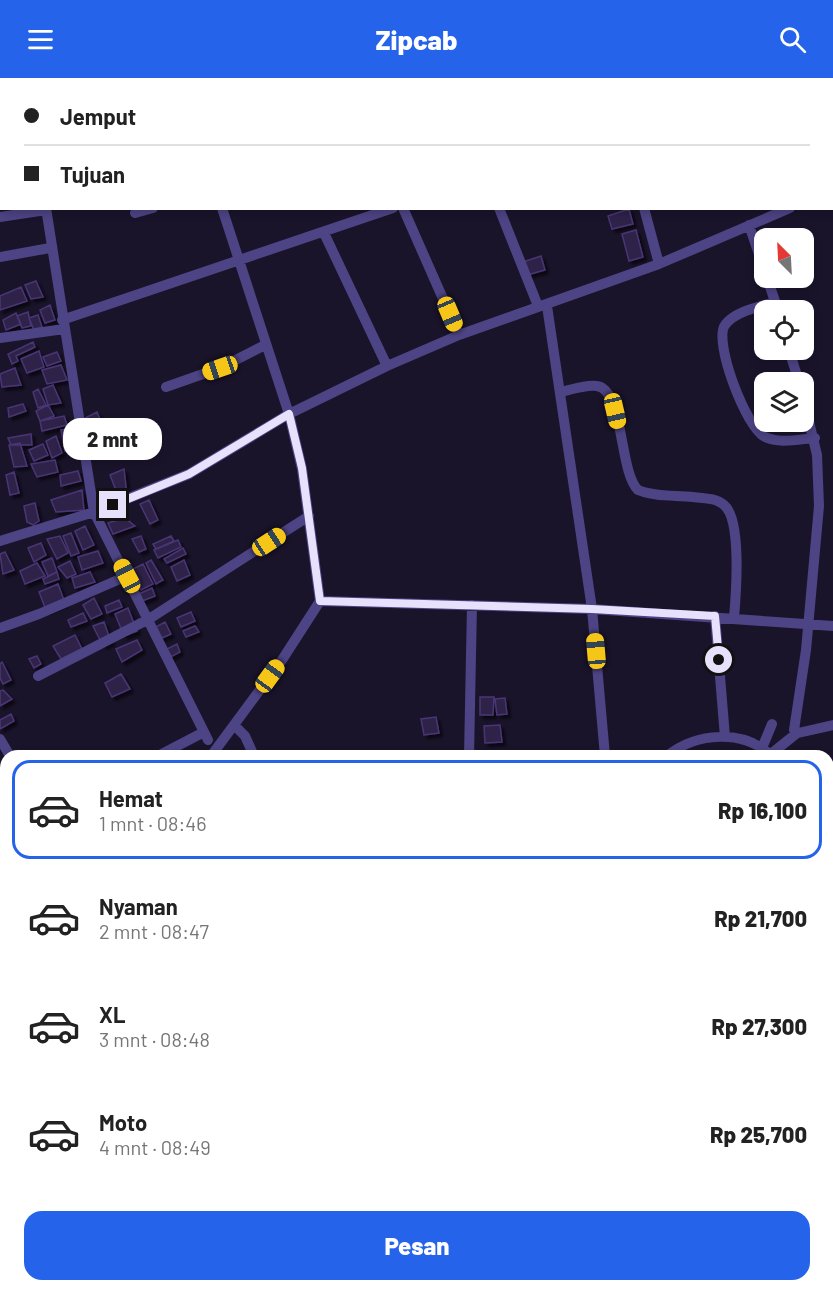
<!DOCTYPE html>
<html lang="id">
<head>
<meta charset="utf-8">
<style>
	body { margin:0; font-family:Barlow,sans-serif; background:#f6f6f6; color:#222; height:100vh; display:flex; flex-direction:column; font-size:22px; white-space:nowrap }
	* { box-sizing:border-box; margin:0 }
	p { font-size:20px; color:#767676 }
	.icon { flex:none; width:33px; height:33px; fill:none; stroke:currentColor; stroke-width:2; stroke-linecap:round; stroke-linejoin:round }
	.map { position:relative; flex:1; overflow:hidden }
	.sheet { position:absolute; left:0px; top:672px; width:834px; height:542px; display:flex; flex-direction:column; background:#fff; border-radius:18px 18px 0 0; box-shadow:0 3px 9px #0003 }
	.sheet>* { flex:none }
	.hud { position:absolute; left:0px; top:0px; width:834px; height:132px; box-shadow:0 3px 9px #0003; display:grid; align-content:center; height:132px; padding:0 24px; background:#fff }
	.needle { width:39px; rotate:336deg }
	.fabs { position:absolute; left:754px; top:150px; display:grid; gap:12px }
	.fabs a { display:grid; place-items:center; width:60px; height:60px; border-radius:12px; background:#fff; box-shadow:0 3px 9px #0003; font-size:30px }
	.end { position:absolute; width:27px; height:27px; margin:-14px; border:8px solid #e7e1fc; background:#111; box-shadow:0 0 0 3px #111 }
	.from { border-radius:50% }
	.bubble { position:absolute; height:42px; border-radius:18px; background:#fff; box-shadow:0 3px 9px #0003; font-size:20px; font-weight:800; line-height:42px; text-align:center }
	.car { position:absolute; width:18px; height:36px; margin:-18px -9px; border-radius:8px; box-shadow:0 0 4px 2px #0007; background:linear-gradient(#f5c518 24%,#345 0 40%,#f5c518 0 76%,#345 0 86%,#f5c518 0) }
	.hud b { display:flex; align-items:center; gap:21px; height:57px; font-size:22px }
	.hud b+b { border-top:2px solid #e0e0e0 }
	.hud i { width:15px; height:15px; background:#222 }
	ul { padding:10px 0 0; list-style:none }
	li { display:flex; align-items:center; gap:18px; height:99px; margin:0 12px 9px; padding:0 12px; border:3px solid transparent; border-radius:18px }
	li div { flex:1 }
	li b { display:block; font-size:22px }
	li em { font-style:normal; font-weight:800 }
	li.on { border-color:#2563eb }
	li>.icon { width:54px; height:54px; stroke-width:1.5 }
	.action { display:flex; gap:12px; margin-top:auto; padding:12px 24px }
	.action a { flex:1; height:69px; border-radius:18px; background:#2563eb; color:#fff; font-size:24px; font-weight:800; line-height:69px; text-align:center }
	header { display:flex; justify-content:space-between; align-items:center; height:78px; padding:0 24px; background:#2563eb; color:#fff; font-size:27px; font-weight:800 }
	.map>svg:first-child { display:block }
	.building { fill:#2e224a; stroke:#493674; stroke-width:1.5; filter:url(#shadow) }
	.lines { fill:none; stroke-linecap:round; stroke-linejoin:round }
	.minor { stroke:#4d4485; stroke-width:10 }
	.route { stroke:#e7e1fc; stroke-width:8 }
</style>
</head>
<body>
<header><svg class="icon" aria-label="menu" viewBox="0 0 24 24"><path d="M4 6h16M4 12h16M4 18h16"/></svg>Zipcab<svg class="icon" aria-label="search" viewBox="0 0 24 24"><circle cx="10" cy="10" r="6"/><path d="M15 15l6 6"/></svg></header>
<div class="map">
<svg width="833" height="1213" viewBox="0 0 833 1213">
	<defs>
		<filter id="shadow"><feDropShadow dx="3.5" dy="3.5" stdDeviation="1.5" flood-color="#0009"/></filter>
	</defs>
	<rect width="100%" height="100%" fill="#1a142b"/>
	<path class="building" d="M629,131L633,146L612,151L608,138Z
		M636,152L643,179L629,183L622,156Z
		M541,178L545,192L527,197L523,184Z
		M36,203L43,219L31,221L25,207Z
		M21,209L27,223L0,232V218Z
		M50,227L55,242L45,245L40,232Z
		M28,234L31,248L22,250L17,238Z
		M16,235L21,246L6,252L3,242Z
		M38,237L42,249L34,252L29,240Z
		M33,264L35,269L16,278L18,283L12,286L8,276Z
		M39,273L44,289L27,295L21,281Z
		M57,274L61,283L47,288L43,279Z
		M61,287L67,302L47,306L42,292Z
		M15,290L21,307L2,309L0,296Z
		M53,307L61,325L48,327L43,311Z
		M38,311L46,327L38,330L33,314Z
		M23,326L26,333L9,339L8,330Z
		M48,327L54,338L40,343L36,333Z
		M97,334L102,346L87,351L83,341Z
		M64,338L67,347L42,353L40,343Z
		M71,351L76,372L65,373L61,352Z
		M31,356L32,367H11L8,360Z
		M56,358L62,375L52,380L46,363Z
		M20,365L27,388L14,389L9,367Z
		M43,366L48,377L34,383L29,372Z
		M55,382L58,394L37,399L31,386Z
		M124,391L127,417L117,415L110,397Z
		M78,393L81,403L61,408L60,397Z
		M14,394L19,415L10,417L6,397Z
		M82,412L84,432L56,434L51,422Z
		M149,422L158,442L150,446L140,426Z
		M35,425L39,443L33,447L27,444L24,428Z
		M125,440L135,448L113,456L108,445Z
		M85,448L94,467L83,472L75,453Z
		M71,455L79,475L71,478L63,458Z
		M60,458L68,475L57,481L47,461Z
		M141,458L146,471L139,474L132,461Z
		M171,458L174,463L156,471L153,466Z
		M178,462L181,469L158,480L154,472Z
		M41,465L46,477L34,484L28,470Z
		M183,470L186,476L167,485L164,481Z
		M98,473L103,485L82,492L78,479Z
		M5,474L14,492L3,496L0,476Z
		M52,480L57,494L48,498L42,484Z
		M151,482L163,502L156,506L146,485Z
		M184,482L190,497L177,503L171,489Z
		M70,483L76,496L67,500L58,489Z
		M37,485L45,498L25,506L20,493Z
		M143,486L153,506L141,512L131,492Z
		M57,494L59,501L45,506L43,501Z
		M90,494L95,504L75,510L72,500Z
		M58,506L65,525L46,532L39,514Z
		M152,510L155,518L142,523L139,516Z
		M94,520L102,536L91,541L83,527Z
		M119,522L122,529L107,535L105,528Z
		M128,530L137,553L124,558L115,536Z
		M191,534L195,543L181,549L177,540Z
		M83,535L87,543L71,549L68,542Z
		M104,544L111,564L103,568L93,548Z
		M165,544L171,556L157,562L152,551Z
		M195,548L199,554L186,559L183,553Z
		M75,557L82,571L61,581L53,568Z
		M137,562L142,572L122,584L116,571Z
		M177,566L180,574L165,582L161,574Z
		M37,578L41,586L34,590L29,581Z
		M2,584L11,602L3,606L0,600V586Z
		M121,596L130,611L112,619L105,605Z
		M3,612L12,621L0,628V613Z
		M480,619H494L493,637H480Z
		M505,620L507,636L497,637L495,621Z
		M11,636L14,643L0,651V642Z
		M436,639L439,655L424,657L421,641Z
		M500,647L502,664L485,665L484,648Z
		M0,1032H6V1044H0Z
		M0,1048H6V1068H0Z
		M0,1073H6V1089H0Z
		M6,1110V1121L0,1122V1111Z
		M6,1132L5,1153L0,1154V1133Z
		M252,1208H270L273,1213H254Z
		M287,1208H297L300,1213H282L280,1210Z
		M296,1208H326L316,1213H299Z"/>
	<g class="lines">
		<path class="minor" d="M28,0V2
			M187,0V2
			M455,0L456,2
			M90,2L97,0
			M347,2V0
			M610,2L615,0
			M0,21H2
			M832,113H833
			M46,130L94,434L208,662
			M403,130L459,257
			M499,130L538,228
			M644,130L659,186
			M135,135L153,130
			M0,139L46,132
			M749,147L765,194
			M324,155L387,288
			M0,179L50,170
			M767,200L778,232
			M775,224C760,229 735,233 725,247C713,263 746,350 765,359C779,366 800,361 815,360
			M547,228L592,531L605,678
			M62,242L393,130
			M0,260L64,251
			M789,272L799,304
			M166,309L220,290L265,267
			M560,314C571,312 586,306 597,308C624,312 619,394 638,412C654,419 676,417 693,419C703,420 716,420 724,427C742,441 736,517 734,540
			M804,323L817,377L819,428L806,572L794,652L798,655L833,647
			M0,463L94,434L189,396L289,336L387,288L459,257L659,186L790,130
			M320,523L592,531L833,548
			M715,538L725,659
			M0,550L39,536L127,498
			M38,598L149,541L309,438
			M234,647L245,658L254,678
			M0,661L10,678
			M762,670L772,646
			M771,676L797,655
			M158,678L204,654
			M211,678L282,582L320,523L302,391L289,336L222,130
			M469,678L472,527
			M667,678C697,654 743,651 772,678
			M828,714L833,711
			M0,742L6,738
			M828,748L833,755
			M0,998L6,960
			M0,1175L6,1199
			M8,1208L10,1213
			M807,1208L809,1213
			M41,1213L47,1208
			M375,1213L386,1208"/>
	</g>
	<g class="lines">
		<path class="route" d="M113,427L189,396L289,336L302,390L320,523L592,531L715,538L719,582"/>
	</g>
</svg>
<div class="fabs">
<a><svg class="needle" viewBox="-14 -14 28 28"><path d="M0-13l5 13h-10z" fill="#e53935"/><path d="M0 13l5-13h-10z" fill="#767676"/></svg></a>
<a><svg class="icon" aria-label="locate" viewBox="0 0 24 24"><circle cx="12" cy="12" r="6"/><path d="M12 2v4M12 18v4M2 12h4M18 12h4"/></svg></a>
<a><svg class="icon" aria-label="layers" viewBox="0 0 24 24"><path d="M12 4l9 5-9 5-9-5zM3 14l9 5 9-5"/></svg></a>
</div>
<i class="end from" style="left:719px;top:582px"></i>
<i class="end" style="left:113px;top:427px"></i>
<div class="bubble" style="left:63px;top:340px;width:99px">2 mnt</div>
<i class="car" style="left:450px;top:236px;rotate:157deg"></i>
<i class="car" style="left:220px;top:290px;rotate:251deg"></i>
<i class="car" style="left:615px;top:333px;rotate:167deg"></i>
<i class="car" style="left:269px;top:464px;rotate:57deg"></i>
<i class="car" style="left:127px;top:498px;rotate:332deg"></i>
<i class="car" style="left:596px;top:573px;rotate:355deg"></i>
<i class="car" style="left:270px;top:598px;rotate:36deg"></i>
<div class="hud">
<b><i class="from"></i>Jemput</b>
<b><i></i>Tujuan</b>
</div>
<section class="sheet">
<ul>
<li class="on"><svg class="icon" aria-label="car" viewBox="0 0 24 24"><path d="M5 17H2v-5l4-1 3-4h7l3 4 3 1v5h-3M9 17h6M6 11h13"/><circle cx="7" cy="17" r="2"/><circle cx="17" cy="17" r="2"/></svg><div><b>Hemat</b><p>1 mnt · 08:46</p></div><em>Rp 16,100</em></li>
<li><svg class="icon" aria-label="car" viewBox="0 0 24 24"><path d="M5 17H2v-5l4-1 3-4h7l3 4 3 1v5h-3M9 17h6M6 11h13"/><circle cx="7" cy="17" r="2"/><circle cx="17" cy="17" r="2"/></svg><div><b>Nyaman</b><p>2 mnt · 08:47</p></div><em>Rp 21,700</em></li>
<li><svg class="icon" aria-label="car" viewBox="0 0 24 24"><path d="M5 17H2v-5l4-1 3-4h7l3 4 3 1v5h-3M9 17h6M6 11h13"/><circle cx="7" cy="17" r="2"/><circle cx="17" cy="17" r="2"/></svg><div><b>XL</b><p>3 mnt · 08:48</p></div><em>Rp 27,300</em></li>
<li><svg class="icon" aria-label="car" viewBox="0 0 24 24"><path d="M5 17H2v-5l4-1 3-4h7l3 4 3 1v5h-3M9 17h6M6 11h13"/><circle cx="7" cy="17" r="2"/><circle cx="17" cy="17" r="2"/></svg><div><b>Moto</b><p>4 mnt · 08:49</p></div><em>Rp 25,700</em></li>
</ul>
<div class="action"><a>Pesan</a></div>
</section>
</div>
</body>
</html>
